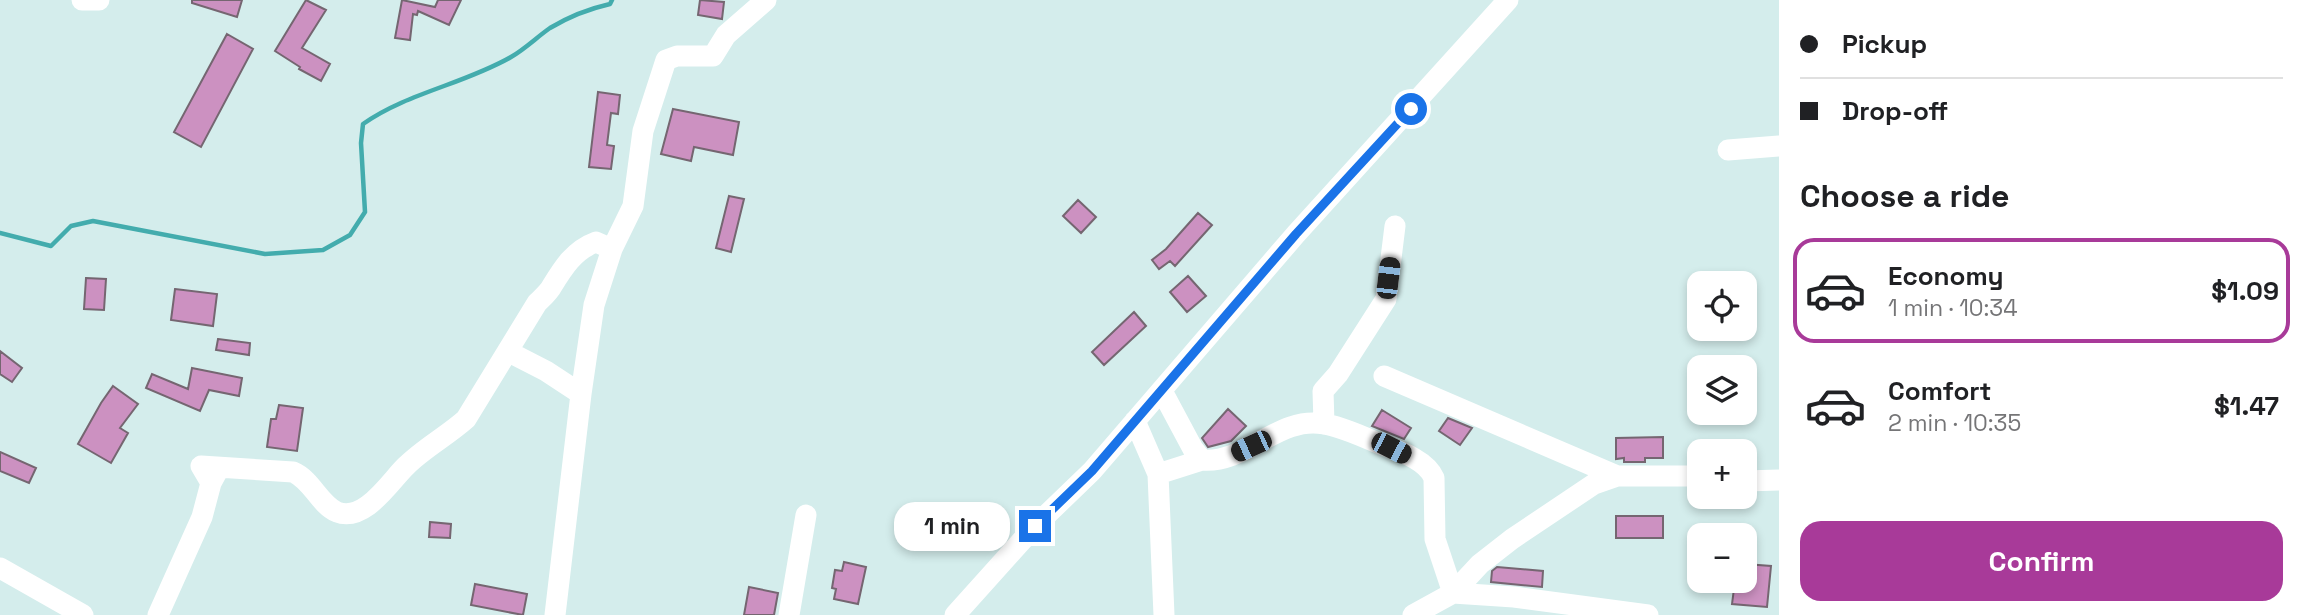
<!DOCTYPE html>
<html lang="en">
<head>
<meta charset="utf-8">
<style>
	body { margin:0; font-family:"Space Grotesk",sans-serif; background:#f6f6f6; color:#202124; height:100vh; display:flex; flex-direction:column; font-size:26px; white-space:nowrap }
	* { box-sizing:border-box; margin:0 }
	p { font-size:23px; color:#757577 }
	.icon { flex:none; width:38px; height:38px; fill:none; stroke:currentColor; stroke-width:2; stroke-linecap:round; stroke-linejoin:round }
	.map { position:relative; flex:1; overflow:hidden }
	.side { display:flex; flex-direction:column; background:#fff; width:525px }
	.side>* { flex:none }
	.banner { display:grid; align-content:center; height:154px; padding:0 21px; background:#fff }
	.tools { position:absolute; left:1687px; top:271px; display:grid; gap:14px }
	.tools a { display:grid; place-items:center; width:70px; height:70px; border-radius:14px; background:#fff; box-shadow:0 4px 10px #0003; font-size:35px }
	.end { position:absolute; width:32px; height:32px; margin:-16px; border:9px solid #1a73e8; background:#fff; box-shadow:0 0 0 4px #fff }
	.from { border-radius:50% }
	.bubble { position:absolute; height:49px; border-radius:21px; background:#fff; box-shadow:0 4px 10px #0003; font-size:23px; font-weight:800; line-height:49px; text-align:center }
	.car { position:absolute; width:21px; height:42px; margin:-21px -10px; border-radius:9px; box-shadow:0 0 5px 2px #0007; background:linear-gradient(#222 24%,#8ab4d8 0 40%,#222 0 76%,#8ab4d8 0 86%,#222 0) }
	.banner b { display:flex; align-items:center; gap:24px; height:66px; font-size:26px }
	.banner b+b { border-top:2px solid #e0e0e0 }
	.banner i { width:18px; height:18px; background:#202124 }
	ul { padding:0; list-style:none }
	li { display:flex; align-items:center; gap:21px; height:105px; margin:0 14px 10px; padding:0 7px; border:4px solid transparent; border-radius:21px }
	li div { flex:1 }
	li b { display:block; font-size:26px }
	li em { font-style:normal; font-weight:800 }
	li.selected { border-color:#a83a99 }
	li>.icon { width:63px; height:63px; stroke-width:1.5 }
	h2 { padding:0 21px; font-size:32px; line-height:84px }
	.cta { display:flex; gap:14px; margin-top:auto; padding:14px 21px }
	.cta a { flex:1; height:80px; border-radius:21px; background:#a83a99; color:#fff; font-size:28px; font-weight:800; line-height:80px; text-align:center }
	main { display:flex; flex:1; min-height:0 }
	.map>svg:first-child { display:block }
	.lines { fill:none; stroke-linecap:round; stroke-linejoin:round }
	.stream { stroke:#43acad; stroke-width:4.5 }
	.building { fill:#cc91c1; stroke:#756671; stroke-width:2 }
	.minor { stroke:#fff; stroke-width:21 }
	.route { stroke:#1a73e8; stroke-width:9 }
</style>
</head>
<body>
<main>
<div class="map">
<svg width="1779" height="615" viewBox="0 0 1779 615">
	<rect width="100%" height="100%" fill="#d4edec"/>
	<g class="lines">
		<path class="stream" d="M0,233L51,246L71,226L93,221L265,254L323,250L350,235L365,212L361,143L363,124C407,93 464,84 511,57C525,49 537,37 550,28C570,16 588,9 610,4L612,0"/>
	</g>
	<path class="building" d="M192,0H242L237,17L192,3Z
		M306,0L326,10L302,48L330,64L321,81L299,69L300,67L275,51Z
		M402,0L435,7L438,0H461L449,25L418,11L417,15L413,14L410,40L395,38Z
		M700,0L724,2L722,19L698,15Z
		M227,34L253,49L201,147L174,132Z
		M598,92L620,95L618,114L611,113L607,145L614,146L611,169L589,167Z
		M673,109L739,122L733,155L694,147L691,161L661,154Z
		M729,196L744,199L731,252L716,248Z
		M1078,200L1096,217L1081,233L1063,216Z
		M1198,213L1212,225L1175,266L1170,261L1159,269L1152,260L1166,249Z
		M1188,276L1206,296L1187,312L1170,292Z
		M86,278L106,279L104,310L84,309Z
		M175,289L217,294L213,326L171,320Z
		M1134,312L1146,326L1104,365L1092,352Z
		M218,339L250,343L249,355L216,350Z
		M0,351L22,368L12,382L0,374Z
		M192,368L242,378L239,396L209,390L200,411L146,388L152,374L188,389Z
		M113,386L138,404L120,428L128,433L111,463L78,444L101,403Z
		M279,405L303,408L297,451L267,447L271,419H276Z
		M1228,409L1246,426L1231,441L1208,447L1202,438Z
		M1382,410L1411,428L1404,439L1372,426Z
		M1448,418L1472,428L1460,445L1439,431Z
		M1663,437V458H1645V462H1624V458L1616,459V438Z
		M0,452L36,468L29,483L0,471Z
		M1616,516H1663V538H1616Z
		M430,522L451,524L450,538L429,537Z
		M844,562L866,567L858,604L834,599L836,589L832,588L835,570L842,571Z
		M1745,564L1771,566L1767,607L1732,604L1735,581H1745Z
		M1497,567L1543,571L1542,587L1491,582L1492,571Z
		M475,584L527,594L523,615L471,605Z
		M749,587L778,593L774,615H744Z"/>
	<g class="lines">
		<path class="minor" d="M82,0H99
			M1728,150L1779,146
			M509,352L546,371L581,394
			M1384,376L1617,476
			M1162,391L1193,449L1202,460C1246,464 1279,415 1324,424C1345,427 1366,439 1386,446C1402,452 1427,461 1434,478L1435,539L1453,593L1514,597L1648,615
			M1135,421L1158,474L1164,615
			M1324,423L1323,391L1338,374L1386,299L1395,226
			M1158,474L1202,460
			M1745,481L1779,480
			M211,483L201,466L293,472C312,480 319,504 337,512C365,523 391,480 406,466C424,448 447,436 466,419L537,303C542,298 549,292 552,286C563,268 574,250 596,242L612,249L633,206L643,131L666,60L677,56H713L726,35L766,0
			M0,568L83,615
			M158,615L202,517L211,483L217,472
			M555,615L581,394L594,305L612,249
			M789,615L806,515
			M955,615L1035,526L1092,471L1296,234L1508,0
			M1413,615L1453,593L1480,564L1512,539L1594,484L1617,476H1699"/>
	</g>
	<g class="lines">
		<path class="route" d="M1035,526L1092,471L1296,234L1411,109"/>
	</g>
</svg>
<div class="tools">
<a><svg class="icon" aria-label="locate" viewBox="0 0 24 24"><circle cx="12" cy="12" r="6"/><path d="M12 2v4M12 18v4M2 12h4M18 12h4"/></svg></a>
<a><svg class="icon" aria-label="layers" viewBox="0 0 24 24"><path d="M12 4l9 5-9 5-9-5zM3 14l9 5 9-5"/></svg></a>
<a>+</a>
<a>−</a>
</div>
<i class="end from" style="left:1411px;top:109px"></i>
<i class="end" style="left:1035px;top:526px"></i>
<div class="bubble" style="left:894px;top:502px;width:116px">1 min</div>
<i class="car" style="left:1388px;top:278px;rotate:7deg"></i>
<i class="car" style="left:1251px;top:446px;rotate:245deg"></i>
<i class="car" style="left:1391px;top:448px;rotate:117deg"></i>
</div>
<section class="side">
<div class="banner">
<b><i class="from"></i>Pickup</b>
<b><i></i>Drop-off</b>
</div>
<h2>Choose a ride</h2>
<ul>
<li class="selected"><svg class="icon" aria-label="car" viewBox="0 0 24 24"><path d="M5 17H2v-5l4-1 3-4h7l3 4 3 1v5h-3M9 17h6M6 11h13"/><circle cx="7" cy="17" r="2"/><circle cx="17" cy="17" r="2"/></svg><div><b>Economy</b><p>1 min · 10:34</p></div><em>$1.09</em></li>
<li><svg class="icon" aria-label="car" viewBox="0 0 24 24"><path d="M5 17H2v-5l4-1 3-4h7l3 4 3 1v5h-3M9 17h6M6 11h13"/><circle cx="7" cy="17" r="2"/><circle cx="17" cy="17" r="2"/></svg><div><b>Comfort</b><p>2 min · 10:35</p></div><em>$1.47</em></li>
</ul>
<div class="cta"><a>Confirm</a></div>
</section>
</main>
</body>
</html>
